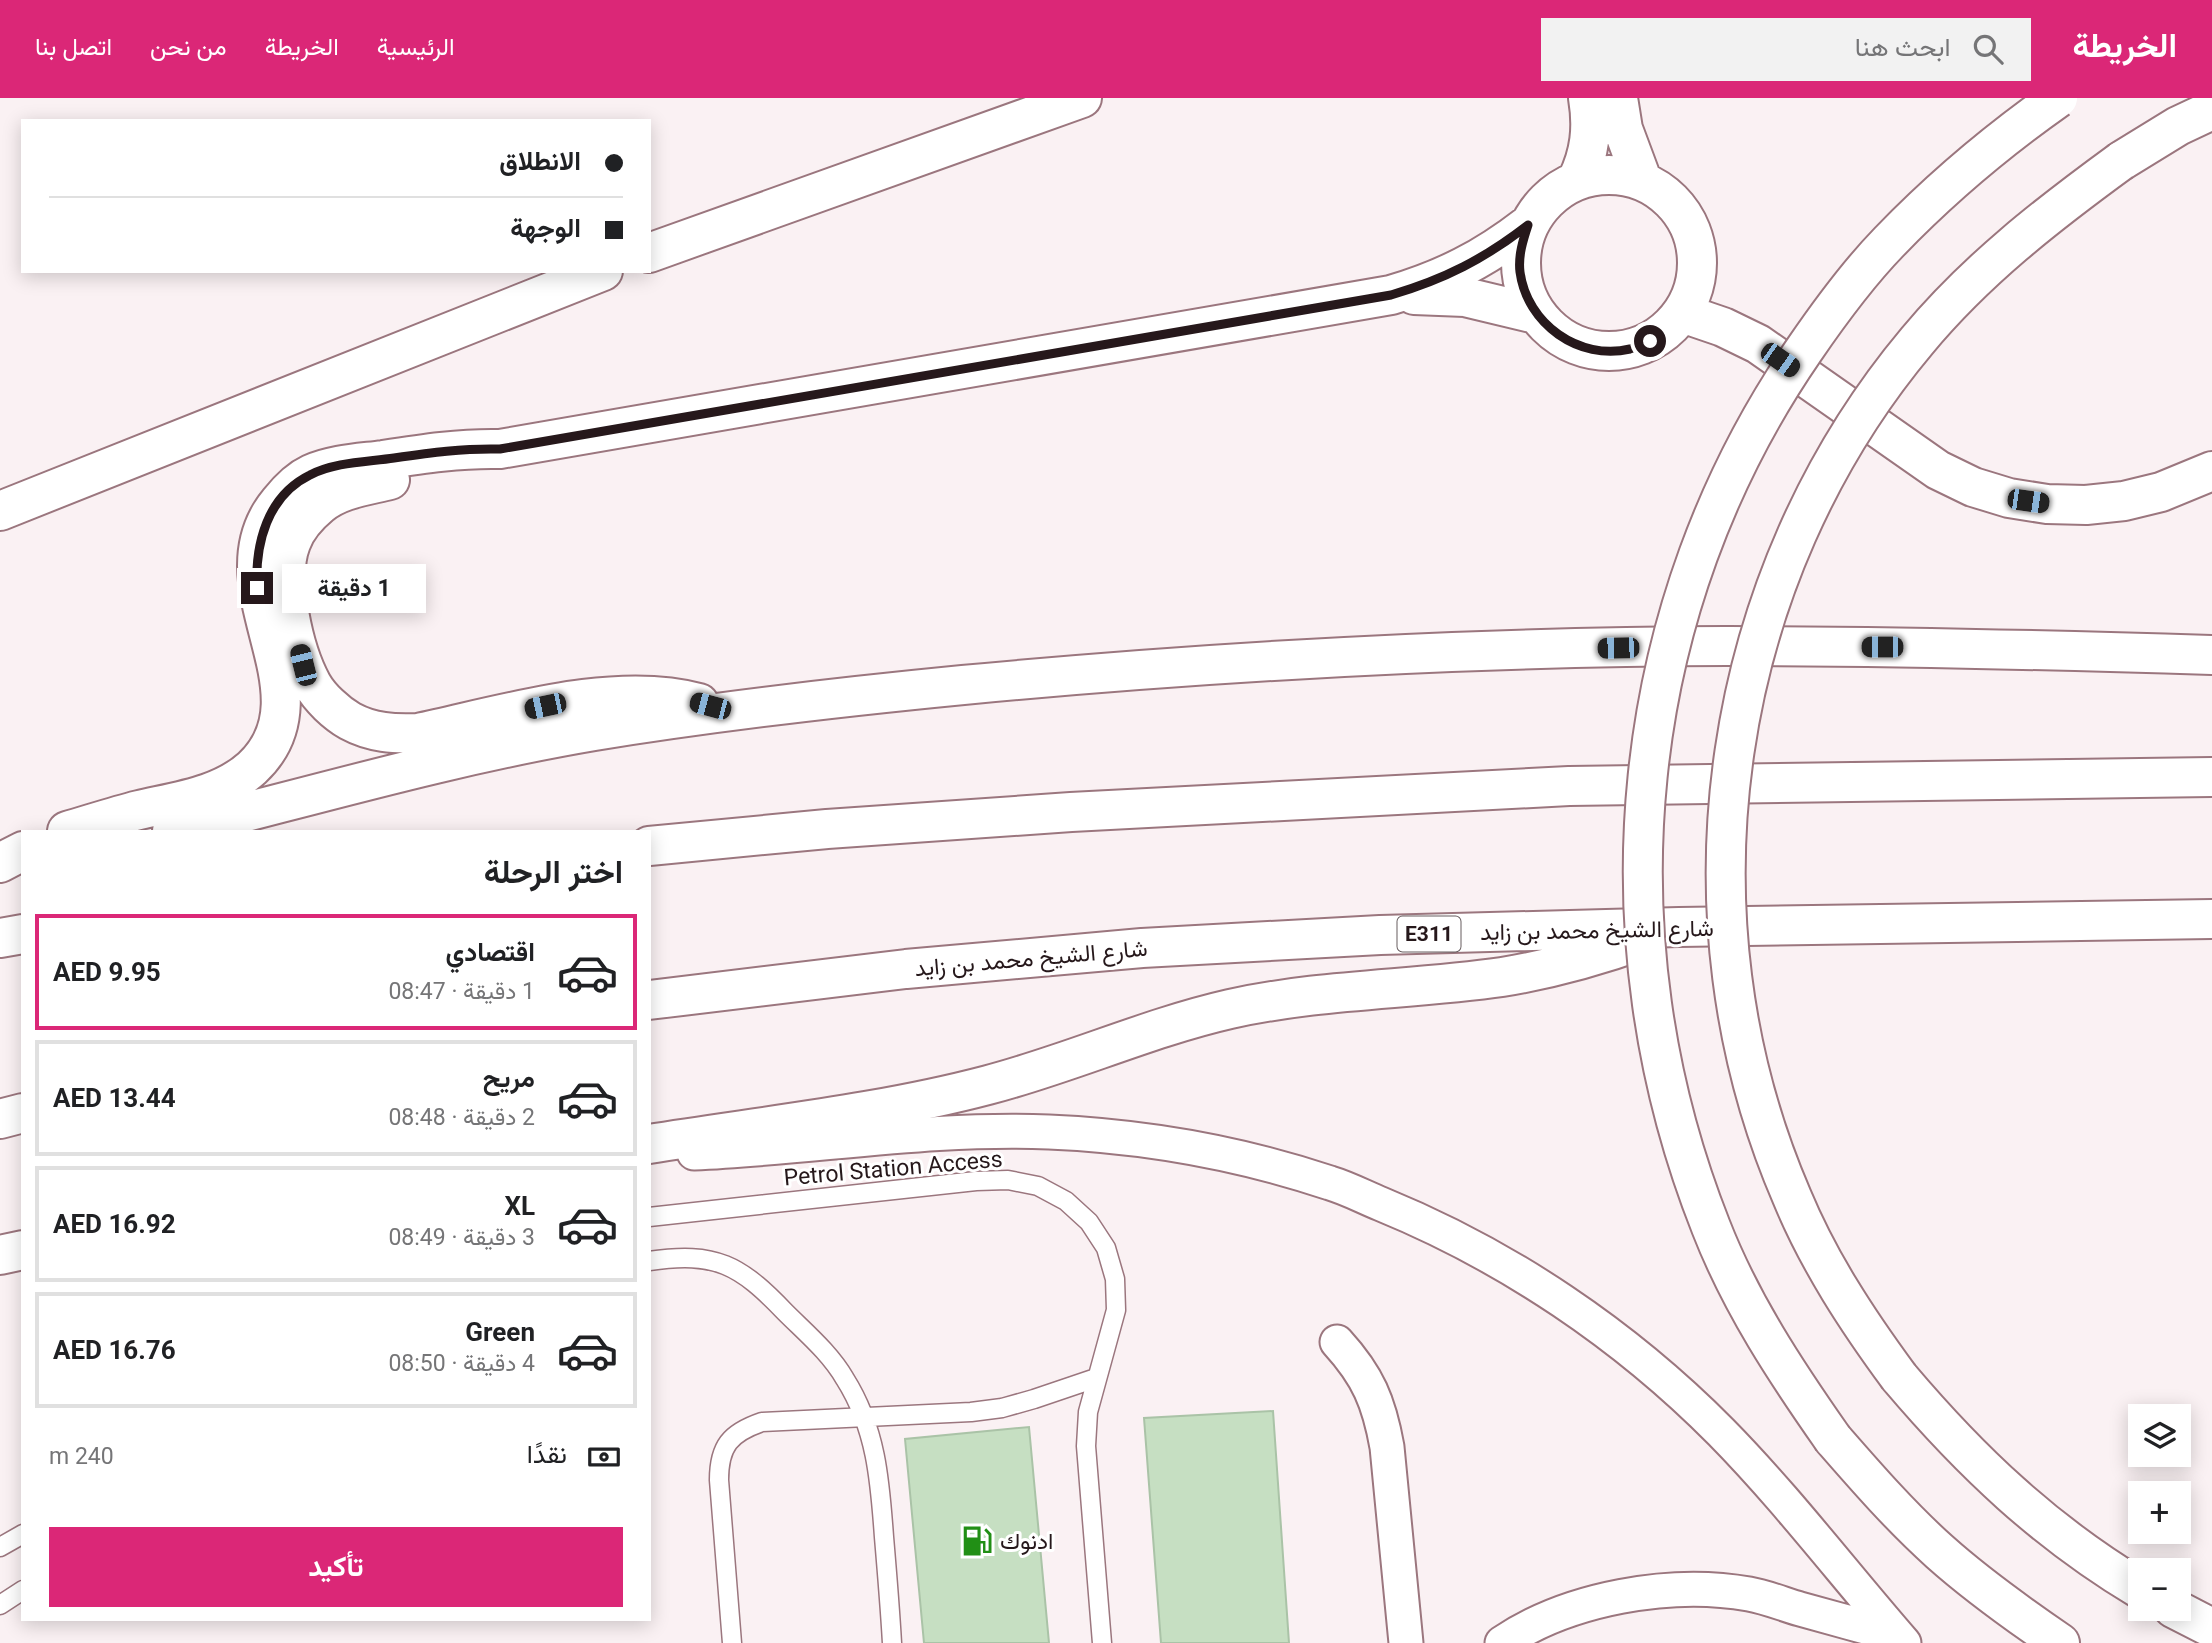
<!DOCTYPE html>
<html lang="ar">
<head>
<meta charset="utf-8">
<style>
	body { margin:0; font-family:Roboto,Vazirmatn,sans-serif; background:#f2f2f2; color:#202124; direction:rtl; height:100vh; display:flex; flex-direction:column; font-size:26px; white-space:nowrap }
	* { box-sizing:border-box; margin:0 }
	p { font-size:23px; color:#757577 }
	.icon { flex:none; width:38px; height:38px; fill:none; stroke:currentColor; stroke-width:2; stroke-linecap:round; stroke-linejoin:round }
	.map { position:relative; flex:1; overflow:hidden; direction:ltr }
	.sheet { position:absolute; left:21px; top:732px; width:630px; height:791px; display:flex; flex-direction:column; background:#fff; border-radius:0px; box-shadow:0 4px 18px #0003; direction:rtl }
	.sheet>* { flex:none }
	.banner { position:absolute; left:21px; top:21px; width:630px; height:154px; border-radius:0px; box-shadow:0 4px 18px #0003; direction:rtl; display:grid; align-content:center; height:154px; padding:0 28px; background:#fff }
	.fabs { position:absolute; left:2128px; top:1306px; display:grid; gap:14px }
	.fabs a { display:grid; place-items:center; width:63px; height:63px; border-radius:0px; background:#fff; box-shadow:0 4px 18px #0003; font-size:35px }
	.end { position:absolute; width:32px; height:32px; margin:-16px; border:9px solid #26181b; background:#fff; box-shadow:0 0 0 4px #fff }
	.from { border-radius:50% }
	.bubble { position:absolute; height:49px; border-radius:0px; background:#fff; box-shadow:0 4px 18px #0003; font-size:23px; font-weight:700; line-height:49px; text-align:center; direction:rtl }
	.car { position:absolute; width:21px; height:42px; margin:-21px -10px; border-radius:9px; box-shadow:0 0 5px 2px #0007; background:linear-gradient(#222 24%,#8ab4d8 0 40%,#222 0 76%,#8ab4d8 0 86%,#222 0) }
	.banner b { display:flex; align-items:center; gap:24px; height:66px; font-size:26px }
	.banner b+b { border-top:2px solid #e0e0e0 }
	.banner i { width:18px; height:18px; background:#202124 }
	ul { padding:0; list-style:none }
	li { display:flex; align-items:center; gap:21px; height:116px; margin:0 14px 10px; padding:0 14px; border:4px solid #e0e0e0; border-radius:0px }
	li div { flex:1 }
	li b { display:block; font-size:26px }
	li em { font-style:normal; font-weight:700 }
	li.active { border-color:#db2777 }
	li>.icon { width:63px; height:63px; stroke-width:1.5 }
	h2 { padding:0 28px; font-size:32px; line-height:84px }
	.pay { display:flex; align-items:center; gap:18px; height:77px; padding:0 28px; font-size:26px }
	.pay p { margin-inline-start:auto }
	.primary-button { display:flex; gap:14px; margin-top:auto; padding:14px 28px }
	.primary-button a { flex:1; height:80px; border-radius:0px; background:#db2777; color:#fff; font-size:28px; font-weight:700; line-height:80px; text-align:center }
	header { display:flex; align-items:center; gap:42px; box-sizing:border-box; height:98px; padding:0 35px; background:#db2777; color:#fff }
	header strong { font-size:33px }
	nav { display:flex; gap:38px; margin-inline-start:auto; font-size:24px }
	.search { width:490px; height:63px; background:#f2f2f2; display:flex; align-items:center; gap:18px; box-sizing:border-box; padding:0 24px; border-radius:0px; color:#757577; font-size:26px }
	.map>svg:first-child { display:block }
	.building { fill:#c6dfc2; stroke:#aac3a7; stroke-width:2 }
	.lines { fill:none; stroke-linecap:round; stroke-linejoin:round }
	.lane-casing { stroke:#9b767e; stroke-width:21 }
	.street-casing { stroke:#9b767e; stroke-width:37 }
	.secondary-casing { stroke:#9b767e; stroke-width:42 }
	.highway-casing { stroke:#9b767e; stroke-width:42 }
	.lane { stroke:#fff; stroke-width:18 }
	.street { stroke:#fff; stroke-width:33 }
	.secondary { stroke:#fff; stroke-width:38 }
	.highway { stroke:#fff; stroke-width:38 }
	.secondary-bridge-casing { stroke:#9b767e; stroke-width:42; stroke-linecap:butt }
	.secondary-bridge { stroke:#fff; stroke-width:38 }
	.route { stroke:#26181b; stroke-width:9 }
	.labels { text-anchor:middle; stroke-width:6; stroke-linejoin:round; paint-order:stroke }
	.shield { fill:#fff; stroke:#675d5f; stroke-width:2 }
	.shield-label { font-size:21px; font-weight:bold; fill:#26181b }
	.street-label { font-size:23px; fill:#26181b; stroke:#fff }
	.poi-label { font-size:23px; fill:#26181b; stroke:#fff; text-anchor:start }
</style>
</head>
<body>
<header>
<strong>الخريطة</strong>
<div class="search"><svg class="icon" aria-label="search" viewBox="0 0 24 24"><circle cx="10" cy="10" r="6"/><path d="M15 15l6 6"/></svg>ابحث هنا</div>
<nav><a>الرئيسية</a><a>الخريطة</a><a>من نحن</a><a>اتصل بنا</a></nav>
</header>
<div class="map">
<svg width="2212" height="1545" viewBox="0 0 2212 1545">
	<rect width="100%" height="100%" fill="#faf1f3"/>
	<path class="building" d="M1273,1313L1289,1545H1161L1144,1320Z
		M1029,1329L1049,1545H924L905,1341Z"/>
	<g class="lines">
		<g class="lane-casing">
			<path id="lane" d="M649,1119L976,1083L1008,1082L1038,1088L1066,1103L1089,1124L1106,1150L1115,1181L1116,1212L1088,1314L1086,1348L1102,1545
				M649,1163C716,1153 740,1167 785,1214C806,1235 830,1255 845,1281C876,1330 880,1382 884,1439C887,1474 890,1510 892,1545
				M0,1449L23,1436
				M0,1507L23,1492
				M732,1545L719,1382C719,1348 730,1335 762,1324L971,1314L1002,1310L1034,1301L1096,1280"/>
		</g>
		<g class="street-casing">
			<path id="street" d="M694,1055C812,1050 930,1029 1049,1034C1143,1038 1240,1055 1330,1085C1347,1090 1364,1099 1381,1106C1508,1158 1625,1237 1721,1334C1786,1400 1843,1475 1904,1545
				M1337,1244C1368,1278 1379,1304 1387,1349L1406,1545
				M1502,1545C1568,1500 1671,1482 1749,1496C1766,1499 1783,1506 1800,1511C1833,1520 1865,1529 1898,1538"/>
		</g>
		<g class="secondary-casing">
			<path id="secondary" d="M1618,0L1623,31L1642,82
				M2121,63L2178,28L2212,12
				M1521 165a88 88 0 1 1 176 0a88 88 0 1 1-176 0Z
				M1577,82C1590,55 1593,30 1588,0
				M649,155L1082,0
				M1414,197L1465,199L1536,216
				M1682,215L1723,229L1758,246L1938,372L1973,389L2009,400L2047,406L2086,407L2124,403L2161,394L2212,373
				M390,382C366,388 339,391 320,407C308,417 296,431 291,445C277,481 294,553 312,586C320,600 336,615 350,623C372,635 394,636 418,635C503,617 614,582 699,605
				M0,413L603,173
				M67,733C91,726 115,718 139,712C178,703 221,698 252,670C333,594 210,488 279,404C287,394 298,382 311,376C333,366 360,365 383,362C422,356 461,350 500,351L1391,197C1445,181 1484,161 1528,127
				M172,733C312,698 452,657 594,633C717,613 840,599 963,587C1217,563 1472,549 1727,548C1888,548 2050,552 2212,557
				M0,765L23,753
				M1899,1279C1971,1364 2045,1434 2140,1491
				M1833,1341C1867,1380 1901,1419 1940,1454C1978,1488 2019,1517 2060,1545
				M2173,1510L2212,1530"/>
		</g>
		<g class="highway-casing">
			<path id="highway" d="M649,748L827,731L1071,714L1569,688L2212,679
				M0,840L23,836
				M649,902L906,871L1142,850L1380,837L1679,829L2212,821
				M0,1021L23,1015
				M649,1046C761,1028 878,1016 988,987C1069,966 1147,930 1230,911C1320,891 1411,892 1502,879C1552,871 1598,858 1645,841
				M0,1157L23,1152"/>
		</g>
		<use href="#lane" class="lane"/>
		<use href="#street" class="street"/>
		<use href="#secondary" class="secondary"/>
		<use href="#highway" class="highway"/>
		<g class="secondary-bridge-casing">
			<path id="secondary-bridge" d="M1899,1279C1857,1222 1819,1164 1792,1099C1670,817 1719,479 1917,243C1976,172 2047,117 2121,63
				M1833,1341C1786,1274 1741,1206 1711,1129C1596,839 1626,510 1804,252C1830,214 1857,177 1889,144C1941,90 1997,43 2058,0"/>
		</g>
		<use href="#secondary-bridge" class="secondary-bridge"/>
	</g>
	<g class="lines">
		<path class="route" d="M257,490C255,446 267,398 310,377C335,364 367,364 394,360C429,355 464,350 500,351L1391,197C1445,181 1484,161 1528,127C1523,142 1518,158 1520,174C1527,226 1579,263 1630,251C1637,249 1644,246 1650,243"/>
	</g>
	<defs>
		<g id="fuel-bare" transform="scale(2.415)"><path d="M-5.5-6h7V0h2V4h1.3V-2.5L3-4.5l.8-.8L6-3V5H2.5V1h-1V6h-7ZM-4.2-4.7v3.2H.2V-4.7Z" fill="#218f15" stroke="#fff" stroke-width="2.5" paint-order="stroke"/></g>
	</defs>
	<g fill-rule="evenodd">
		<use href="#fuel-bare" x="977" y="1443"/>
	</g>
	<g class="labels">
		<rect class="shield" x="1397.5" y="818.5" width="63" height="35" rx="5"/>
		<g class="shield-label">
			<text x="1429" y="843">E311</text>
		</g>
		<g class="street-label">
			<text transform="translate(1597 832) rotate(-1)" y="8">شارع الشيخ محمد بن زايد</text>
			<text transform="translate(1031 860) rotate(-5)" y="8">شارع الشيخ محمد بن زايد</text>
			<text transform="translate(893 1070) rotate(-5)" y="8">Petrol Station Access</text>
		</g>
		<g class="poi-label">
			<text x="1000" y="1451">ادنوك</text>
		</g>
	</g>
</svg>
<div class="fabs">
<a><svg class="icon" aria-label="layers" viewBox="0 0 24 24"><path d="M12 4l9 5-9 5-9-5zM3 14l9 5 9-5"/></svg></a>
<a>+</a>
<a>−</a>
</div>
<i class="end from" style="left:1650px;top:243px"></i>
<i class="end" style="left:257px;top:490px"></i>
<div class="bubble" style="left:282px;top:466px;width:144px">1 دقيقة</div>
<i class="car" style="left:1780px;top:262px;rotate:125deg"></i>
<i class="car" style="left:2028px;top:403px;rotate:98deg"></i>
<i class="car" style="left:1882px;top:549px;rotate:270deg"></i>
<i class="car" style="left:1618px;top:550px;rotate:269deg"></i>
<i class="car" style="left:303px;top:567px;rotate:346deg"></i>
<i class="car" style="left:545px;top:608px;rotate:258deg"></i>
<i class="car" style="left:710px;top:608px;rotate:285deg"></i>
<div class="banner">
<b><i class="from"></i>الانطلاق</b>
<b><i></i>الوجهة</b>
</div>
<section class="sheet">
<h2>اختر الرحلة</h2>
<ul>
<li class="active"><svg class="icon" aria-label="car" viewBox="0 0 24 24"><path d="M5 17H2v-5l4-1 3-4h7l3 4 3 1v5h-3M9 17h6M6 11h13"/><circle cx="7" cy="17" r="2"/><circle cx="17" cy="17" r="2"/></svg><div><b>اقتصادي</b><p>1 دقيقة · 08:47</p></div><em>AED 9.95</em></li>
<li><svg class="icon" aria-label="car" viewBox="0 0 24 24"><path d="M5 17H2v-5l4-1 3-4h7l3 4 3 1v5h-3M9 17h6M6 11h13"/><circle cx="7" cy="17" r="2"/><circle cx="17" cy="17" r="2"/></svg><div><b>مريح</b><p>2 دقيقة · 08:48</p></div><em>AED 13.44</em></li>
<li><svg class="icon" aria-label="car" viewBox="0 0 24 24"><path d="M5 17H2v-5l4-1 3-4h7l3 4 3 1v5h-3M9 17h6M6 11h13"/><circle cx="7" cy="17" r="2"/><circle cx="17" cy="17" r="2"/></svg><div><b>XL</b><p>3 دقيقة · 08:49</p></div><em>AED 16.92</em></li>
<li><svg class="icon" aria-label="car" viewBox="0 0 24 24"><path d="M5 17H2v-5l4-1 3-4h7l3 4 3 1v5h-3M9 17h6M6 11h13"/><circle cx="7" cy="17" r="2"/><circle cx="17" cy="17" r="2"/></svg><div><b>Green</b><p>4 دقيقة · 08:50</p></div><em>AED 16.76</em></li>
</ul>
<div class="pay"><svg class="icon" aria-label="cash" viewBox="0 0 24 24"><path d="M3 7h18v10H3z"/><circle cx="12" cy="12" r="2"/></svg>نقدًا<p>240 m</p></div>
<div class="primary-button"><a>تأكيد</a></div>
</section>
</div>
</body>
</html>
